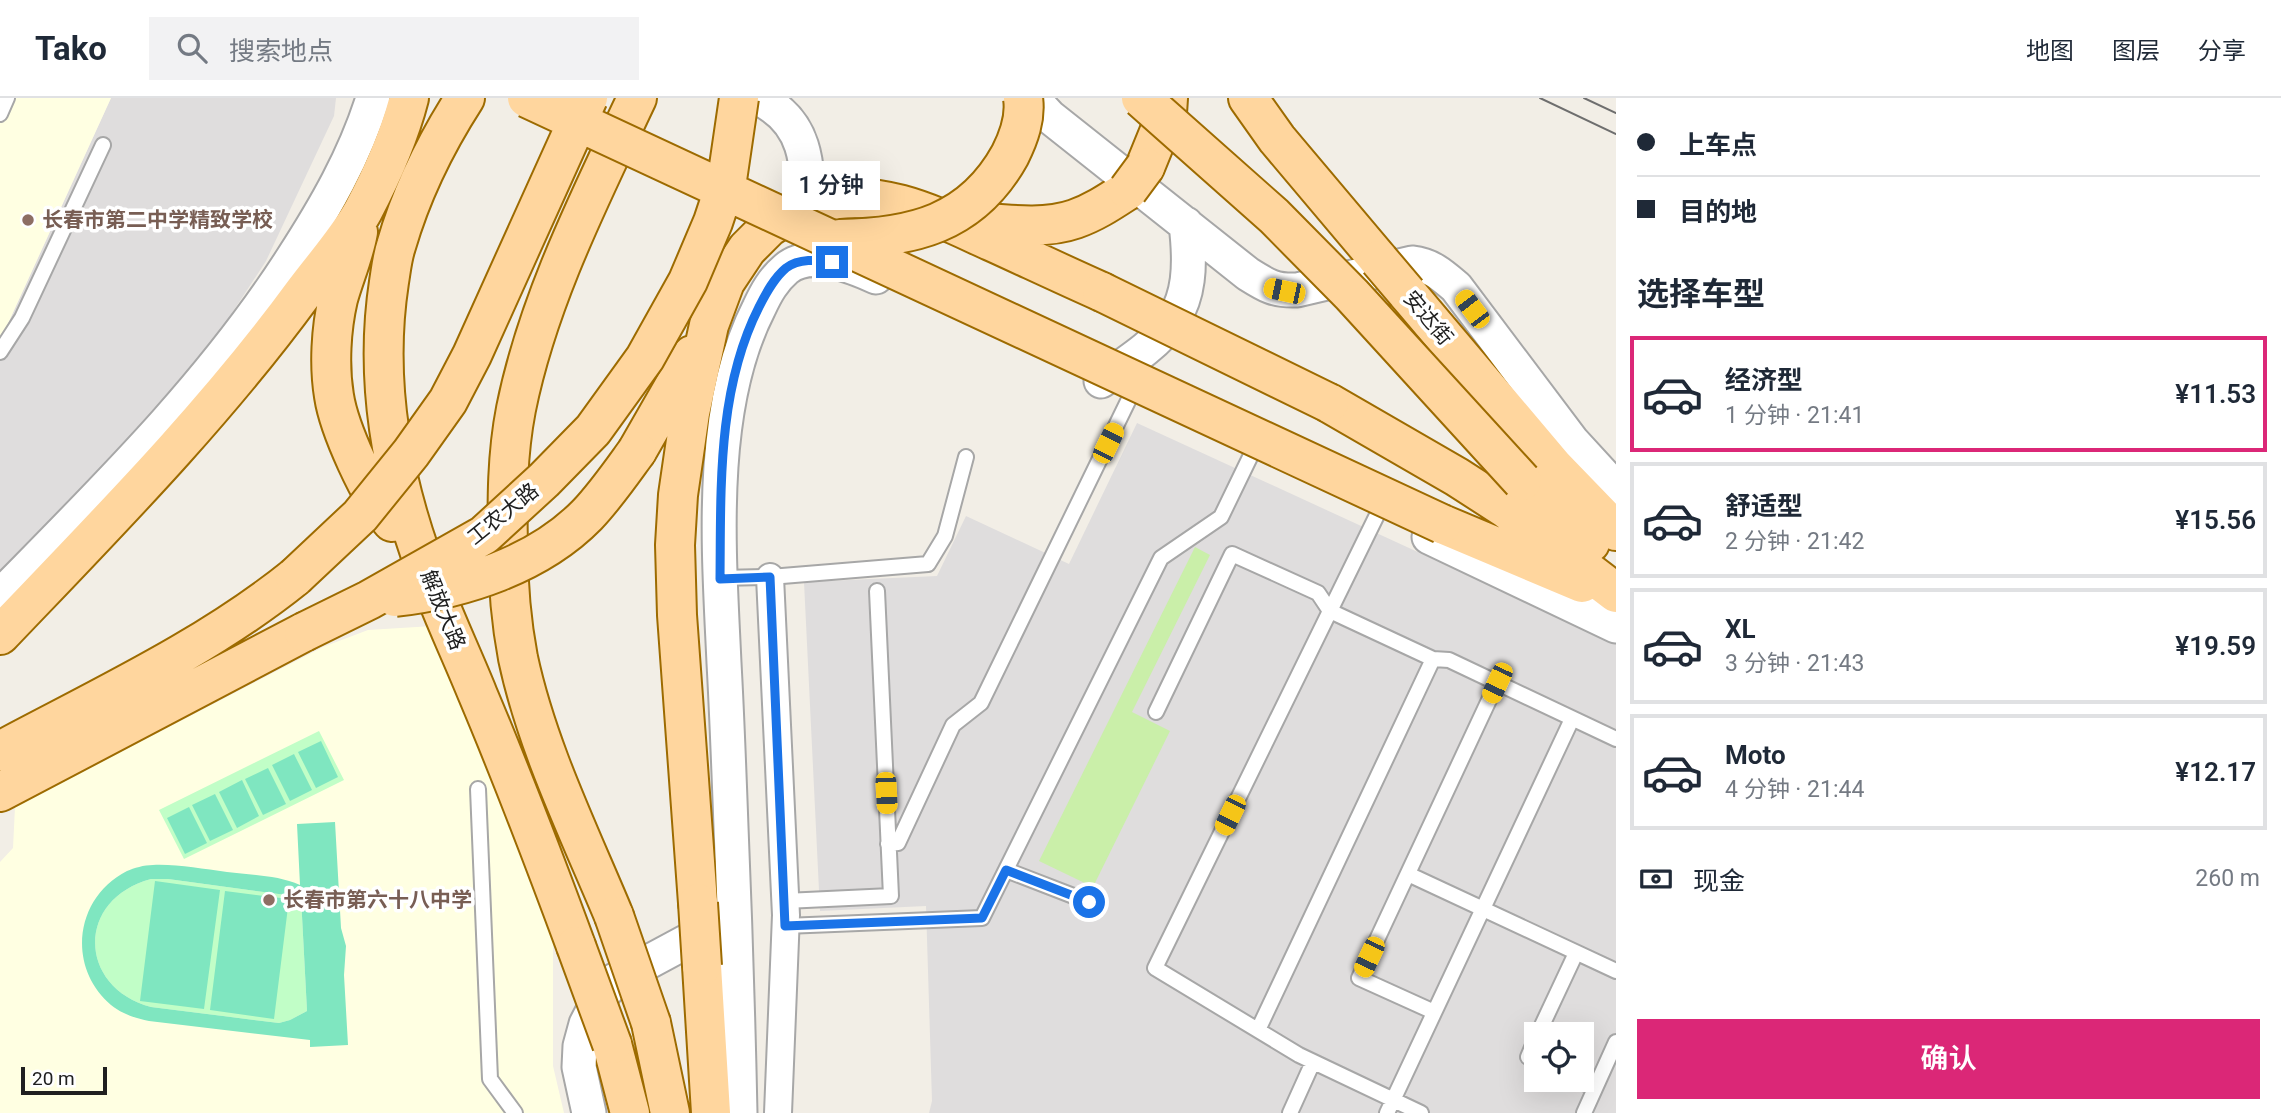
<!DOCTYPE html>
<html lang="zh">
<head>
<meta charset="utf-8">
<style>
	body { margin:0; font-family:Roboto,"Noto Sans SC",sans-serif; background:#f2f2f3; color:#1f2937; height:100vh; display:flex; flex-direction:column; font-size:26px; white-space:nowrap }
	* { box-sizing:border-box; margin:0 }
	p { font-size:23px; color:#747a83 }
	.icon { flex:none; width:38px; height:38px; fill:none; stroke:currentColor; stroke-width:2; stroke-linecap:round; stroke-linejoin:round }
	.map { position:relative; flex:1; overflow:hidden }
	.sheet { display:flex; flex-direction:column; background:#fff; width:665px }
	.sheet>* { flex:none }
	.hud { display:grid; align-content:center; height:154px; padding:0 21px; background:#fff }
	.fabs { position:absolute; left:1524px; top:924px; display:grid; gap:14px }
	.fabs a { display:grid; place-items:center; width:70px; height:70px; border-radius:0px; background:#fff; box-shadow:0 7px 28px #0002; font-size:35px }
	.scale { position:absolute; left:21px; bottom:18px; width:86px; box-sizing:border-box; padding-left:7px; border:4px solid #202020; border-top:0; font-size:19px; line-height:24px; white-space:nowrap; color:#202020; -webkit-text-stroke:5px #fff; paint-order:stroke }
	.end { position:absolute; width:32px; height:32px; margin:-16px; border:9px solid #1a73e8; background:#fff; box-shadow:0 0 0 4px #fff }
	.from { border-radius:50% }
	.bubble { position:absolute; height:49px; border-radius:0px; background:#fff; box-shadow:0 7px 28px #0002; font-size:23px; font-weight:600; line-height:49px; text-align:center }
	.car { position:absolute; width:21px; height:42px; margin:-21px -10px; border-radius:9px; box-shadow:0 0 5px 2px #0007; background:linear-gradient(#f5c518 24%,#345 0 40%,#f5c518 0 76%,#345 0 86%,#f5c518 0) }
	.hud b { display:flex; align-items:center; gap:24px; height:66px; font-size:26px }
	.hud b+b { border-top:2px solid #e0e1e3 }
	.hud i { width:18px; height:18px; background:#1f2937 }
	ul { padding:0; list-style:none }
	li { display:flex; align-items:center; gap:21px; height:116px; margin:0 14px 10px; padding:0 7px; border:4px solid #e0e1e3; border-radius:0px }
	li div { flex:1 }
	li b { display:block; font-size:26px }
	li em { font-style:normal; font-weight:600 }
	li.active { border-color:#db2777 }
	li>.icon { width:63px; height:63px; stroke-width:1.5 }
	h2 { padding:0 21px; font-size:32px; line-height:84px }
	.pay { display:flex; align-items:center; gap:18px; height:77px; padding:0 21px; font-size:26px }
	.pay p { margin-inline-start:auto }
	.cta { display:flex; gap:14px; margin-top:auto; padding:14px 21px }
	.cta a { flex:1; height:80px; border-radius:0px; background:#db2777; color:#fff; font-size:28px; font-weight:600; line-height:80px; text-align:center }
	header { display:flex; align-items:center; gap:42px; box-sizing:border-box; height:98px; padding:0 35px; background:#fff; border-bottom:2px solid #e0e1e3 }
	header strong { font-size:33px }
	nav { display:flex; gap:38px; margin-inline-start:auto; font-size:24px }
	.search { width:490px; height:63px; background:#f2f2f3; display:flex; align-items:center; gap:18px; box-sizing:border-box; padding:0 24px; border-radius:0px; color:#747a83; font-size:26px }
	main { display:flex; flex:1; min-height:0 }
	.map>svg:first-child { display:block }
	.residential { fill:#dfdddd; fill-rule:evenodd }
	.education { fill:#ffffe2 }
	.grass { fill:#caefa9 }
	.park { fill:#c1fec7 }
	.pitch { fill:#7fe6c0; fill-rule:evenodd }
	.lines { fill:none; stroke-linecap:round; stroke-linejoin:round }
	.service-casing { stroke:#a7a7a7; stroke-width:18 }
	.minor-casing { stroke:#a7a7a7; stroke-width:30 }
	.tertiary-casing { stroke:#a7a7a7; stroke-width:37 }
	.primary-casing { stroke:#9d6b00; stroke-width:42 }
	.service { stroke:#fff; stroke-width:14 }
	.minor { stroke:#fff; stroke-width:26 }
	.tertiary { stroke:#fff; stroke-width:33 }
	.primary { stroke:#ffd69e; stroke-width:38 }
	.tram { stroke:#6e6e6e; stroke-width:2 }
	.primary-bridge-casing { stroke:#9d6b00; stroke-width:42; stroke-linecap:butt }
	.primary-bridge { stroke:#ffd69e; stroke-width:38 }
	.route { stroke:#1a73e8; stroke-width:9 }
	.education-dot { fill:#8d6e63; stroke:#fff; stroke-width:2.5 }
	.labels { text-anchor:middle; stroke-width:7; stroke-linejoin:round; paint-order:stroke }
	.education-label { font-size:21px; font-weight:bold; fill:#785e54; stroke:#fff; text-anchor:start }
	.street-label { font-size:21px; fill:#202020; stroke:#fff }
</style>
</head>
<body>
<header>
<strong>Tako</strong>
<div class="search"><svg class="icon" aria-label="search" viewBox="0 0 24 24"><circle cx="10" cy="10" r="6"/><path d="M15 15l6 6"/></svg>搜索地点</div>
<nav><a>地图</a><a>图层</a><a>分享</a></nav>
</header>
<main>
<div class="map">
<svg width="1616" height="1015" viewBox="0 0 1616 1015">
	<rect width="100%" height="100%" fill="#f2eee6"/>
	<path class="residential" d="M111,0H336L334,18L266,163L202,261L81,394L0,473V243Z
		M1137,325L1616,545V1015H929L932,1003L926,808L820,813L804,484L937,478L966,418L1069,466ZM1536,936H1582V982H1536Z"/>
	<path class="education" d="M0,0H111L0,243Z
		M433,528L553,841V968L564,1015H0V764L13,750L15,709L323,549L368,532Z"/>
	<path class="grass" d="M1195,449L1210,457L1132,614L1170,633L1093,789L1039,763Z"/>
	<path class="park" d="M319,633L344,682L184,761L159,712Z
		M151,781H168L301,799L307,913L290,922L279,925L151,909C77,889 76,801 151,781Z"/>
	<path class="pitch" d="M321,643L338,679L316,690L298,654Z
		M294,656L312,692L290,703L272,667Z
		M268,670L286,706L263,717L245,681Z
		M242,682L259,718L237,730L219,694Z
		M215,696L233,732L210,743L192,707Z
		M189,709L207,745L185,756L167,720Z
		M335,724L341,830L346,848L344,877L348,947L310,949V942L149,923C135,920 122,916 111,907C66,869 75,799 127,773C134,770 144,767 153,767C177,766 202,771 227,774C251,777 278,777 300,787L297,726ZM151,781H168L301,799L307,913L290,922L279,925L151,909C77,889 76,801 151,781Z
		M155,783L220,792L204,911L140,903Z
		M225,793L289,801L274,921L210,912Z"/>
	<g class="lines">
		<g class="service-casing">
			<path id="service" d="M0,16L7,0
				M0,254L22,220L103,47
				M1378,415L1155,870L1299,957L1421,1015
				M720,480L770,479L928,466L945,438L966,359
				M1156,614L1232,456L1318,495L1330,513L1433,561L1449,562L1616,641
				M478,691L490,981L515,1015
				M888,746L898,745L953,627L981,605L1131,297
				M1006,772L1089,804
				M1408,776L1616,873
				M785,803L891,798L877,493
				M785,828L982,820L1161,460L1221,419L1252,355
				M1434,914L1359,880L1497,585
				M1258,932L1433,561
				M1538,936L1576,855
				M1536,940L1528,959L1536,963
				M1577,982L1595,990
				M1290,1015L1313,964
				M1387,1015L1572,621
				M1584,1015L1616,944"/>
		</g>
		<g class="minor-casing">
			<path id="minor" d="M770,479L786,817L778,1015"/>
		</g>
		<g class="tertiary-casing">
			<path id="tertiary" d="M758,0C817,28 806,83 808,138
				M1032,0L1050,19L1248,176C1267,188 1275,193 1297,192L1412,165C1431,167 1442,177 1456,189L1572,343L1616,391
				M1101,283C1171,235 1197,217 1186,126
				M1429,439L1616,528
				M0,498C104,392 211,287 292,161C325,110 355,58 373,0
				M589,1015L579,969L580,948L586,926L599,901L615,882L721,825
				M740,1015C738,920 735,824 731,729C729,674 727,619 724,565C719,454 707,311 759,210C766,195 773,182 786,171C809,151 852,168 876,179"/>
		</g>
		<g class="primary-casing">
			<path id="primary" d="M465,0C436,45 411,96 396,148C392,160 391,172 389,184C375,275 390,369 420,455C436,503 459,550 478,597C513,680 545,764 576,848
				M1248,0L1277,41L1379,162
				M1145,69L1167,15L1168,0
				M822,104C884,89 939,120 995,145C1030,161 1066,178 1102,194
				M964,123C999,125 1041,133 1075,121C1095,114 1111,103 1128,92
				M358,134C354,157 344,179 338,201C331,231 329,268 334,298C339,331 370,399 392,424
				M1407,195L1554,369L1616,433
				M1329,305L1457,379L1505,410L1616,495
				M637,353L692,257
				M1522,383L1590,445
				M1442,426L1582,485
				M0,537C105,427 213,318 303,195C323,168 347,142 363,113C382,77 399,39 409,0
				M0,653C99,600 207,550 295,479
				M0,694L304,534
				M698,805L677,517L675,447L678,397L690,315L709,227L725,184L747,151L769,129L794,113
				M614,818C579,734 537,649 518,560C511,523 508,486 508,449C507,403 507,357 516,311C538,202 590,100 637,0
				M702,868L711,1015
				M651,925L670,1015
				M612,946L630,1015"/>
		</g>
		<use href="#service" class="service"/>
		<use href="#minor" class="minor"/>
		<use href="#tertiary" class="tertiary"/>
		<use href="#primary" class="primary"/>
		<path class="tram" d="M1540,0L1616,36
			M1584,0L1616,15"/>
		<g class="primary-bridge-casing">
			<path id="primary-bridge" d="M527,0L1442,426
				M1141,0L1274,118L1352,197L1522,383
				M1128,92L1145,69
				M839,141C912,140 972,126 1010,57C1019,39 1026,20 1023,0
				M1379,162L1407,195
				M1102,194L1329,305
				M295,479L360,418L411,355L448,303L472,257L588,0
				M395,499C463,491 538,467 587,417C606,397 621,375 637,353
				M304,534L369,502L484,437L544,382L593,332L645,260L688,183L713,124L727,82L739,0
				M698,805L702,868
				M614,818L651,925
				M576,848L612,946"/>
		</g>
		<use href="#primary-bridge" class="primary-bridge"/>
	</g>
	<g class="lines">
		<path class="route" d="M832,164C817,162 799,160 786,170C774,180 766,195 759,209C717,292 721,390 720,481L770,479L785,828L982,820L1006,772L1089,804"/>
	</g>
	<g class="education-dot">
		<circle cx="28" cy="122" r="7"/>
		<circle cx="269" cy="802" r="7"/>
	</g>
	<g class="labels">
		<g class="education-label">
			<text x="42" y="129">长春市第二中学精致学校</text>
			<text x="283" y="809">长春市第六十八中学</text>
		</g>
		<g class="street-label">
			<text transform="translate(1428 220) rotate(50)" y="7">安达街</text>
			<text transform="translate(503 416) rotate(-39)" y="7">工农大路</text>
			<text transform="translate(443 512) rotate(68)" y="7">解放大路</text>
		</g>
	</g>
</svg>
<div class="fabs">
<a><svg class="icon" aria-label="locate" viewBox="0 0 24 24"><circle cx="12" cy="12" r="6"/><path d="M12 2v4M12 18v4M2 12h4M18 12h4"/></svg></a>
</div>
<div class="scale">20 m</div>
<i class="end from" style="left:1089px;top:804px"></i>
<i class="end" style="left:832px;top:164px"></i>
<div class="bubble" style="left:782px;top:63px;width:98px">1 分钟</div>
<i class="car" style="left:1284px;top:193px;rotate:282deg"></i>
<i class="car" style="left:1472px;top:211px;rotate:323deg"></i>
<i class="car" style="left:1108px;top:345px;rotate:26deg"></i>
<i class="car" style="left:1497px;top:585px;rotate:205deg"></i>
<i class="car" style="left:886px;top:695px;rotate:177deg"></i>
<i class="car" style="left:1230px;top:717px;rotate:206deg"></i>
<i class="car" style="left:1369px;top:859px;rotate:205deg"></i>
</div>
<section class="sheet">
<div class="hud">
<b><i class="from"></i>上车点</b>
<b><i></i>目的地</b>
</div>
<h2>选择车型</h2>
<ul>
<li class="active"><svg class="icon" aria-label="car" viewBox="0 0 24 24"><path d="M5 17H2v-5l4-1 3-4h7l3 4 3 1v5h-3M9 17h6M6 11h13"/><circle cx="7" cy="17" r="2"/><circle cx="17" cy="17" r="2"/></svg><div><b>经济型</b><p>1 分钟 · 21:41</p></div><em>¥11.53</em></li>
<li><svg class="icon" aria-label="car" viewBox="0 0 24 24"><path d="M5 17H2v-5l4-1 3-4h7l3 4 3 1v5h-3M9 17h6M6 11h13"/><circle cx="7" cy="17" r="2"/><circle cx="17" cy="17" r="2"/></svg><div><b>舒适型</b><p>2 分钟 · 21:42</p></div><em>¥15.56</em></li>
<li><svg class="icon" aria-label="car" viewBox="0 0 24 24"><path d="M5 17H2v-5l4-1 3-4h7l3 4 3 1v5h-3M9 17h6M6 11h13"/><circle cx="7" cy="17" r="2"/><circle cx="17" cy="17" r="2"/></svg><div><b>XL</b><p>3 分钟 · 21:43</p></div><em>¥19.59</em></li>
<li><svg class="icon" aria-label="car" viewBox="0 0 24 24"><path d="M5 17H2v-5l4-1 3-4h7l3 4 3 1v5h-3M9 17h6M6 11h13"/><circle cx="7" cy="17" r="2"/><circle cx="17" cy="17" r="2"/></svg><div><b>Moto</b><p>4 分钟 · 21:44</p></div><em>¥12.17</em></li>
</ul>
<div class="pay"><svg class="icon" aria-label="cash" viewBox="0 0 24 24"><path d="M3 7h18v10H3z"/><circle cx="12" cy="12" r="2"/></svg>现金<p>260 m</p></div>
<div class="cta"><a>确认</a></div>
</section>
</main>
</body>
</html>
